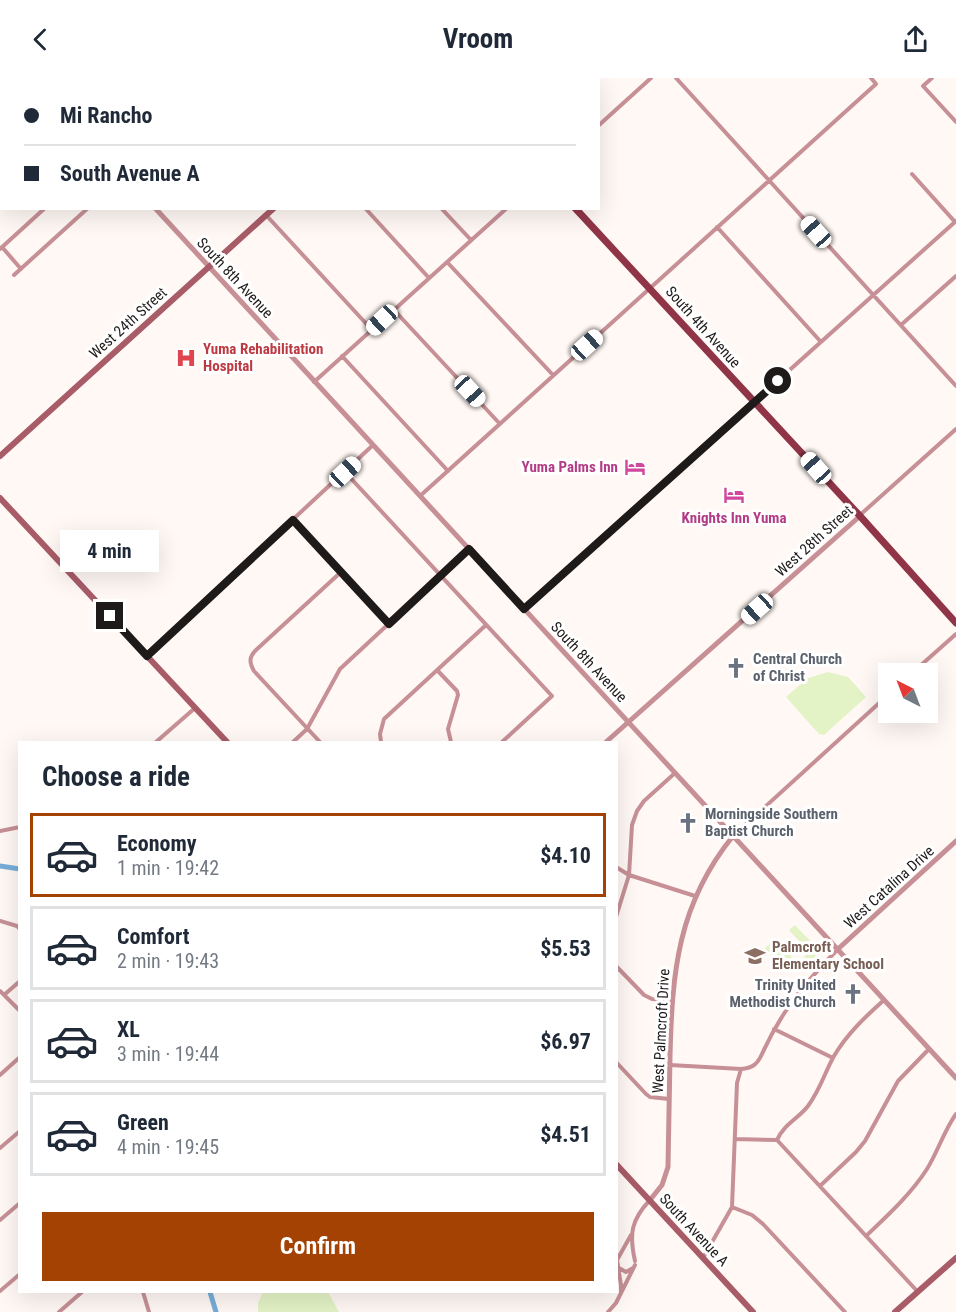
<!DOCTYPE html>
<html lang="en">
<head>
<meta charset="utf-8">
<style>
	body { margin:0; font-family:"Roboto Condensed",sans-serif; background:#f2f2f3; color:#1f2937; height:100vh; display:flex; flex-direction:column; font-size:22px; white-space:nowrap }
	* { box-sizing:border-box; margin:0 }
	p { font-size:20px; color:#747a83 }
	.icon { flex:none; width:33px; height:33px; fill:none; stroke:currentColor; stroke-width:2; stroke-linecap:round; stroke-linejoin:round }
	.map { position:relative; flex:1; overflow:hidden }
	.drawer { position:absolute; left:18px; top:663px; width:600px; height:552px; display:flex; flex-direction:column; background:#fff; border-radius:0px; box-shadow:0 6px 24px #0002 }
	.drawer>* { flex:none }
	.hud { position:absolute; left:0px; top:0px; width:600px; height:132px; box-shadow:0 6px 24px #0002; display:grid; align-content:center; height:132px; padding:0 24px; background:#fff }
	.needle { width:39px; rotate:318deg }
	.fabs { position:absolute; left:878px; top:585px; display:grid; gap:12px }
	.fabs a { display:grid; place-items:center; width:60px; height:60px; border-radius:0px; background:#fff; box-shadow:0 6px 24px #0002; font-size:30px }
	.end { position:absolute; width:27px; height:27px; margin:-14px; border:8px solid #1d1a19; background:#fff; box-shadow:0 0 0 3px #fff }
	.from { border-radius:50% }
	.bubble { position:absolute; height:42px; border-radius:0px; background:#fff; box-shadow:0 6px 24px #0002; font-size:20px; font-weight:700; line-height:42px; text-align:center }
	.car { position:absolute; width:18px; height:36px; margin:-18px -9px; border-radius:8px; box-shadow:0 0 4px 2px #0007; background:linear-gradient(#fff 24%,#345 0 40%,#fff 0 76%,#345 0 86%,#fff 0) }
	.hud b { display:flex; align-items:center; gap:21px; height:57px; font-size:22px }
	.hud b+b { border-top:2px solid #e0e1e3 }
	.hud i { width:15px; height:15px; background:#1f2937 }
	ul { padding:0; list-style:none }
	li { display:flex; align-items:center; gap:18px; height:84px; margin:0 12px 9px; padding:0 12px; border:3px solid #e0e1e3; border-radius:0px }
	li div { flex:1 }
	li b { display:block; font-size:22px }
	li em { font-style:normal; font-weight:700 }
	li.selected { border-color:#a44204 }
	li>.icon { width:54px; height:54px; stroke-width:1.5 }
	h2 { padding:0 24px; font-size:27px; line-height:72px }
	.cta { display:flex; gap:12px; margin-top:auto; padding:12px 24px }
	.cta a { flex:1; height:69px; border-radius:0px; background:#a44204; color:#fff; font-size:24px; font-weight:700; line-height:69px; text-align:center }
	header { display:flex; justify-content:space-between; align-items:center; height:78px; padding:0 24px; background:#fff; font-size:27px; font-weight:700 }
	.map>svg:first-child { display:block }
	.green { fill:#e3f3c5 }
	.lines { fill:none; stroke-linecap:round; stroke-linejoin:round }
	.canal { stroke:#76aed9; stroke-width:5 }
	.minor { stroke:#c69096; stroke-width:4 }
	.tertiary { stroke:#c69096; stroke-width:5 }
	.secondary { stroke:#a85c68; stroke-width:6 }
	.primary { stroke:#903547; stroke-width:7 }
	.route { stroke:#1d1a19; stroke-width:8 }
	.labels { text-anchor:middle; stroke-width:6; stroke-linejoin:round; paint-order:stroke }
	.street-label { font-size:15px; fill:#1d1a19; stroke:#fff }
	.health-label { font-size:15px; font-weight:bold; fill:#be3a42; stroke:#fff; text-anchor:start }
	.hotel-label { font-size:15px; font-weight:bold; fill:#b23c85; stroke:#fff; text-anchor:end }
	.worship-label { font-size:15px; font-weight:bold; fill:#5b616d; stroke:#fff; text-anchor:start }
	.education-label { font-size:15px; font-weight:bold; fill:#785e54; stroke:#fff; text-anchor:start }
</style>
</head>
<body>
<header><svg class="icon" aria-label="back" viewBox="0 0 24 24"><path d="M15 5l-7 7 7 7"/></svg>Vroom<svg class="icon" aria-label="share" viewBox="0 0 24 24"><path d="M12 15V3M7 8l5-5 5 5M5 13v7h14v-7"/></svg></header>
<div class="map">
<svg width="956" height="1234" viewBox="0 0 956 1234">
	<rect width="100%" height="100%" fill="#fff8f4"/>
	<path class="green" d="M828,594L848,599L866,619L824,657L819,656L786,619L808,600Z
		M795,847L817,870L815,880L810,884L804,879L808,873L789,852Z
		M776,861L796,884L786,894L765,870Z
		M263,1214H328L339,1234H258V1225Z"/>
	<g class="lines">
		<path class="canal" d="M0,788L20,791
			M210,1214L216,1234"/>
		<path class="minor" d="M201,0L202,2
			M676,0L956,308
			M932,0L923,8L956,44
			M126,2L128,0
			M598,48L651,0
			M912,96L955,144
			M365,130L429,200
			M441,130L471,162
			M266,137L372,252
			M717,149L821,264
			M2,169L21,191
			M0,171L45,130
			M447,184L553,297
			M14,197L88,130
			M394,232L500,346
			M901,247L956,198
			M342,278L448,393
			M314,304L507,130
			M345,394L552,618L502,664
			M420,418L876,6L871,0
			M860,437L956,351
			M293,442L389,546
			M524,530L956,143
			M147,577L373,367
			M437,592L457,613L458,617L448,651L451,664
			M911,596L956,556
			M156,664L195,630
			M293,664L307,651L340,591L469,471
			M320,664L254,593C249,584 249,579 256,572L341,494
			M381,664L380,656L384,641L486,547
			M0,753L20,749
			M733,758L888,617
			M616,789L629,797L695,818
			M616,839L629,797L632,747L637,733L644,723L675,695
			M0,843L17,848L20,851
			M616,888L644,917L652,921L672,923
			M0,913L20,933
			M4,917L20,903
			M774,951L833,980
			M616,984L646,1016L650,1019L669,1021
			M670,987L741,991C752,990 757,987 762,976C782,932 804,906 838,871
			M0,997L20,979
			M735,1061L777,1062L918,1214
			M777,1062C783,1047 799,1040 808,1028C820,1012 825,994 834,978C847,956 865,939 884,922
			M0,1070L20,1053
			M820,1108L856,1074L865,1063L898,1003L929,971
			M732,1129L752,1137L763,1146L845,1234
			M0,1142L20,1125
			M866,1158C888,1137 911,1116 927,1091C938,1073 944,1053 956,1036
			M703,1180L732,1129L737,1005L741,991
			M635,1183C629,1156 631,1142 650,1122
			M619,1190L626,1194L633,1190
			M0,1213L20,1196
			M143,1214L149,1234
			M621,1215V1207L617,1182L631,1157
			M59,1234L82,1214
			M608,1234L616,1225L635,1187"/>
		<path class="tertiary" d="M38,0L39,2
			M155,130L956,1000
			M606,664L860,438
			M838,871L956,763
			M650,1122L662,1107L668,1089C669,1052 669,1015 670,979C672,893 678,826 733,758"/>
		<path class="secondary" d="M422,2L424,0
			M0,378L274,130
			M0,420L227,664
			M616,1086L753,1234
			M895,1234L956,1180"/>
		<path class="primary" d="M456,0L457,2
			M575,130L860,438L956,545"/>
	</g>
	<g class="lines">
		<path class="route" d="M110,538L147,578L293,442L389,546L469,471L524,531L778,303"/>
	</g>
	<defs>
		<g id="hospital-bare" transform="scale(1.62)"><path d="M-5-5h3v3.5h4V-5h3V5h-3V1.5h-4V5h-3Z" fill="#e0444e" stroke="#fff" stroke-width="2.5" paint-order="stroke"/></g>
		<g id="hotel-bare" transform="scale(1.62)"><path d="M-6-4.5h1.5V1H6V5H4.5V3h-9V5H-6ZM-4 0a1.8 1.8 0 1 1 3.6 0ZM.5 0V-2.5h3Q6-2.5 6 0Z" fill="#d1479c" stroke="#fff" stroke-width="2.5" paint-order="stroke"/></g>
		<g id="church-bare" transform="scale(1.62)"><path d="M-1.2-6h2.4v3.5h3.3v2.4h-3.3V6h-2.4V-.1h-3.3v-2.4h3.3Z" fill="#6b7280" stroke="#fff" stroke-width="2.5" paint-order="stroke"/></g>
		<g id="school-bare" transform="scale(1.62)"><path d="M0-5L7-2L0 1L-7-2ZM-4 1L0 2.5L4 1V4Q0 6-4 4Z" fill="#8d6e63" stroke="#fff" stroke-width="2.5" paint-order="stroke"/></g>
	</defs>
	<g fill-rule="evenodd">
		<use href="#hospital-bare" x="186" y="280"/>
		<use href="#hotel-bare" x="635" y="389"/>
		<use href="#hotel-bare" x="734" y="417"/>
		<use href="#church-bare" x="736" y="590"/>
		<use href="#church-bare" x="688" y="745"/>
		<use href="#school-bare" x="755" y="878"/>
		<use href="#church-bare" x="853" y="916"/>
	</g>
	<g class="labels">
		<g class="street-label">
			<text transform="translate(235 200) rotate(47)" y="5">South 8th Avenue</text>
			<text transform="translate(128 245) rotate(-42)" y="5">West 24th Street</text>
			<text transform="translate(703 249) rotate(48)" y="5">South 4th Avenue</text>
			<text transform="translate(814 463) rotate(-42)" y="5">West 28th Street</text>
			<text transform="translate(589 584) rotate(47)" y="5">South 8th Avenue</text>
			<text transform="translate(889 809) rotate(-42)" y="5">West Catalina Drive</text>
			<text transform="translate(661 953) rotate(-87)" y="5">West Palmcroft Drive</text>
			<text transform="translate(694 1152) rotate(47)" y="5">South Avenue A</text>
		</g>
		<g class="health-label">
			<text x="203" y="276">Yuma Rehabilitation<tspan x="203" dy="17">Hospital</tspan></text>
		</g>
		<g class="hotel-label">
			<text x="618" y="394">Yuma Palms Inn</text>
			<text x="734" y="445" text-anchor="middle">Knights Inn Yuma</text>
		</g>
		<g class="worship-label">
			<text x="753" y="586">Central Church<tspan x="753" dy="17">of Christ</tspan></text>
			<text x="705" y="741">Morningside Southern<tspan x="705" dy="17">Baptist Church</tspan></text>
			<text x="836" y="912" text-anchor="end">Trinity United<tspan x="836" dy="17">Methodist Church</tspan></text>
		</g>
		<g class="education-label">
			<text x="772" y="874">Palmcroft<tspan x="772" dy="17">Elementary School</tspan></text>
		</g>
	</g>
</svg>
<div class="fabs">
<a><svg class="needle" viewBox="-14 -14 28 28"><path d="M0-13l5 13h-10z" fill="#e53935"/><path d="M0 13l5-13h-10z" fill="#747a83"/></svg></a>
</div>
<i class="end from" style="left:778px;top:303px"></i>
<i class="end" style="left:110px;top:538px"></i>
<div class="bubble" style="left:60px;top:452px;width:99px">4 min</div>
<i class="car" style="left:816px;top:154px;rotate:318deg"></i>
<i class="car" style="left:382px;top:242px;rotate:227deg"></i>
<i class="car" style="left:587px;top:267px;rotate:48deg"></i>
<i class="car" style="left:470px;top:313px;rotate:137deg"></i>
<i class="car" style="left:816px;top:390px;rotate:318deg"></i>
<i class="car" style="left:345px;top:394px;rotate:47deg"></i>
<i class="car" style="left:757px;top:531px;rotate:228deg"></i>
<div class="hud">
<b><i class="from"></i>Mi Rancho</b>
<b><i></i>South Avenue A</b>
</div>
<section class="drawer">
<h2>Choose a ride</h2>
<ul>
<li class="selected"><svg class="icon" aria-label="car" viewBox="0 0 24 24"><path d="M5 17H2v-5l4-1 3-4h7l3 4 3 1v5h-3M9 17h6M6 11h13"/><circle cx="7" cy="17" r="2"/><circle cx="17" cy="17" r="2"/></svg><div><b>Economy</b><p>1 min · 19:42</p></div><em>$4.10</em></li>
<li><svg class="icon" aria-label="car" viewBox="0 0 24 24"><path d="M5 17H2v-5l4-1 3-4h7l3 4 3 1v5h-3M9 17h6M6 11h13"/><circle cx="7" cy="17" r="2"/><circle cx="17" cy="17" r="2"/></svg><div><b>Comfort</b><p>2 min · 19:43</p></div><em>$5.53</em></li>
<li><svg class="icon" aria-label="car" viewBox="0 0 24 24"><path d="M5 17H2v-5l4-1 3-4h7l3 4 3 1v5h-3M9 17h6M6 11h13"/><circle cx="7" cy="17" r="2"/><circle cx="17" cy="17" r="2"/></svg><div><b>XL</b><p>3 min · 19:44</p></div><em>$6.97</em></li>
<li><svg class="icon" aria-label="car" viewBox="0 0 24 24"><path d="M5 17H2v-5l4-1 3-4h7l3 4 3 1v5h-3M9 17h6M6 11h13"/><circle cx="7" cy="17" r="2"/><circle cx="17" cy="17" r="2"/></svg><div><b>Green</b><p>4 min · 19:45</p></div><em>$4.51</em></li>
</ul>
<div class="cta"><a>Confirm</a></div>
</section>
</div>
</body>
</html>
